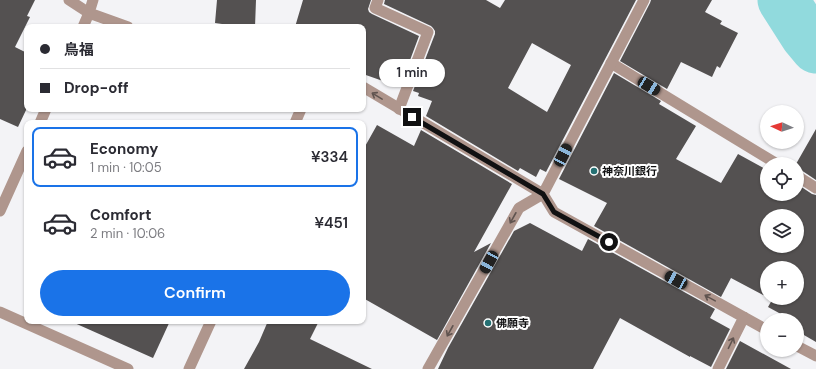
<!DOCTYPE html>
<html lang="en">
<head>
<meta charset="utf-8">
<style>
	body { margin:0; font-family:"DM Sans","Noto Sans JP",sans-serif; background:#f7f7f7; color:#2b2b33; height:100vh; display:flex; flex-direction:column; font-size:15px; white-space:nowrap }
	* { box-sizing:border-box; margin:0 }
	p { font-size:13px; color:#7c7c81 }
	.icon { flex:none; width:22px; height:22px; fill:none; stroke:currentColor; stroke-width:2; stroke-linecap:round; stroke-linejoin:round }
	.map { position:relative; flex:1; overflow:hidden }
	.side { position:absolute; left:24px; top:120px; width:342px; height:204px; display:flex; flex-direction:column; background:#fff; border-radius:8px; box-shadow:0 1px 3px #0004 }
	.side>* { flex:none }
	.top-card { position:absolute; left:24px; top:24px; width:342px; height:88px; border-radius:8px; box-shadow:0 1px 3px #0004; display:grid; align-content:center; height:88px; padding:0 16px; background:#fff }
	.needle { width:26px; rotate:274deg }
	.buttons { position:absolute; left:760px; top:105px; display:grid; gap:8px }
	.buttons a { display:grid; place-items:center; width:44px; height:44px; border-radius:50%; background:#fff; box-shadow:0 1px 3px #0004; font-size:20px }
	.end { position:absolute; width:18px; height:18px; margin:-9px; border:5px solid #111112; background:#fff; box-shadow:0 0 0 2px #fff }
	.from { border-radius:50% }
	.bubble { position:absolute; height:28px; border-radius:14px; background:#fff; box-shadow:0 1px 3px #0004; font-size:13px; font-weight:600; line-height:28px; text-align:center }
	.car { position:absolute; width:12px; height:24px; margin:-12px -6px; border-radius:5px; box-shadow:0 0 3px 1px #0007; background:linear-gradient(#222 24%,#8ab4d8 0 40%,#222 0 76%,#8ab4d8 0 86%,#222 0) }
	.top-card b { display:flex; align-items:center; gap:14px; height:38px; font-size:15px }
	.top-card b+b { border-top:1px solid #e1e1e2 }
	.top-card i { width:10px; height:10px; background:#2b2b33 }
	ul { padding:7px 0 0; list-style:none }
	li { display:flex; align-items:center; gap:12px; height:60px; margin:0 8px 6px; padding:0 8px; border:2px solid transparent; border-radius:8px }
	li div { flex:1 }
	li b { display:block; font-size:15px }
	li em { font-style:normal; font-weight:600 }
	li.selected { border-color:#1a73e8 }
	li>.icon { width:36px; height:36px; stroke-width:1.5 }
	.button { display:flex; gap:8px; margin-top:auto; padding:8px 16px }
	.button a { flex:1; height:46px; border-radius:24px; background:#1a73e8; color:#fff; font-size:16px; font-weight:600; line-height:46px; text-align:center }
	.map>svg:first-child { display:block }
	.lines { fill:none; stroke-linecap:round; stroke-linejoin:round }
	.river { stroke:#91dadd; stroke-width:51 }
	.building { fill:#545151; fill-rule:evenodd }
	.service { stroke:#af968d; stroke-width:11 }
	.minor { stroke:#af968d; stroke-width:11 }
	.tertiary { stroke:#af968d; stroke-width:11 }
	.oneway { stroke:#605450 }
	.route { stroke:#111112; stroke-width:5 }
	.poi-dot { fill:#257073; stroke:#fff; stroke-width:1.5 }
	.labels { text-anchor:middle; stroke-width:4; stroke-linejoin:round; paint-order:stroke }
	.poi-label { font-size:11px; font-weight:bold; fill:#111112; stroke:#fff; text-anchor:start }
</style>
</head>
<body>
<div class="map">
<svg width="816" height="369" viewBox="0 0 816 369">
	<rect width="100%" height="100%" fill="#f3f3f6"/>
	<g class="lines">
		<path class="river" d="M783,0L806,36L816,48"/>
	</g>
	<path class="building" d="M0,0H35L27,16L30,17L15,47L27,53V108L18,127L0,119Z
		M217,0H256L255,27H222V24L215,23Z
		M303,0H371L368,9L369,12L372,14L419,36L400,87L363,74V27H295Z
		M385,0H486L500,8L505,0H636L546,172L540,169L536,177L520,168L518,171L426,116L432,101L418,96L419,93L413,91L435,34V31L433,28L431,26L384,4ZM532,43L571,65L547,112L508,88Z
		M651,0H712L705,12L722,21L720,24L738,33L720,68L717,66L712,77L681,62L667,89L620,61L650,3Z
		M614,73L661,101L659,104L696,126L676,159L721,183L738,154L767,170V194H797V184L812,194L816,195V342L797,331V320H790V319L768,307L772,300L769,298H797V268H767V297L731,278L721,297L594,226L607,203L559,179ZM767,216H797V246H767Z
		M377,125L414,146L421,130L512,184L474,252L491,243L437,340L363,298V150Z
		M816,129V180L801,170L797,169V164H796Z
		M530,223L582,251L588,239L715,309L710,318L730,329L711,367L690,356V357L620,318L593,369H438L448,348L514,231Z
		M70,321H170L153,358Z
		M268,321H319L310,339L372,369H244L259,342Z
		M740,341L791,369H726Z"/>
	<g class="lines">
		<path class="service" d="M378,0L375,8L428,32L399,109
			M611,63L777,164
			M797,176L816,188"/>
		<path class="minor" d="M69,0L89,13L128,27
			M83,27L89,13L93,0
			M363,87L543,194L554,212L767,330
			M40,123L46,109
			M295,123L301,109
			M0,211L27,151
			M797,346L816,356
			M189,369L211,321
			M428,369L519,208L543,194L644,0
			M718,369L744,317"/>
		<path class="tertiary" d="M0,312L128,369"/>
	</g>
	<defs><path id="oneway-shaft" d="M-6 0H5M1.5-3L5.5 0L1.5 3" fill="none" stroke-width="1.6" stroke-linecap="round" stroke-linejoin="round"/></defs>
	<g class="oneway">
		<use href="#oneway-shaft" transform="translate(377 96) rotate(-149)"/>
		<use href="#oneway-shaft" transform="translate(513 218) rotate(119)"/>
		<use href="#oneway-shaft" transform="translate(710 298) rotate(-151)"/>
		<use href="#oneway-shaft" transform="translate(450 331) rotate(119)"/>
		<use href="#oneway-shaft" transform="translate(731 343) rotate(-64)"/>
	</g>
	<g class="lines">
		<path class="route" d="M412,117L543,194L554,212L609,242"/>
	</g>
	<g class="poi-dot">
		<circle cx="594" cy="171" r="4"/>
		<circle cx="488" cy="323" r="4"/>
	</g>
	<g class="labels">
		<g class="poi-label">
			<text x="602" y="175">神奈川銀行</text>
			<text x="496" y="327">佛願寺</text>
		</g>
	</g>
</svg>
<div class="buttons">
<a><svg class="needle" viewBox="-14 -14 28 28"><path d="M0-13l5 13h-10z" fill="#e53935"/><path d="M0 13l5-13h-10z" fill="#7c7c81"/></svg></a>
<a><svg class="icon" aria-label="locate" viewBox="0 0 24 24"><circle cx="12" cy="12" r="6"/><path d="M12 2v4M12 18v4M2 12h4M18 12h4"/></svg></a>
<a><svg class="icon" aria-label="layers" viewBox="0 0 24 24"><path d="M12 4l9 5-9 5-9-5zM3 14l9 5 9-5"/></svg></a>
<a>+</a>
<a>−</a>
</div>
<i class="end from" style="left:609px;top:242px"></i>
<i class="end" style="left:412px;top:117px"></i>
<div class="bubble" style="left:379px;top:59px;width:66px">1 min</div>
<i class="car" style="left:649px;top:86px;rotate:121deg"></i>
<i class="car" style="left:563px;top:155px;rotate:27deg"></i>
<i class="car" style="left:489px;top:262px;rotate:209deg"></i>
<i class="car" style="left:676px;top:280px;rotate:299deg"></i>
<div class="top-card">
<b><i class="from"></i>鳥福</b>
<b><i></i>Drop-off</b>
</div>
<section class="side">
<ul>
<li class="selected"><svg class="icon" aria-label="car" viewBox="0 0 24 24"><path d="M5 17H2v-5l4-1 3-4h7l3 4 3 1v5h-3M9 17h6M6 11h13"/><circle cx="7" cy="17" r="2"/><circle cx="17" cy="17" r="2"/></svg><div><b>Economy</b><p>1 min · 10:05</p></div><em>¥334</em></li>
<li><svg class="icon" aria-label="car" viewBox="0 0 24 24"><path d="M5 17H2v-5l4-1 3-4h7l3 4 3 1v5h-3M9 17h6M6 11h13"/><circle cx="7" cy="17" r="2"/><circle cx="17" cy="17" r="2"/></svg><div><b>Comfort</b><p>2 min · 10:06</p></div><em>¥451</em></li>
</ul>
<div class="button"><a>Confirm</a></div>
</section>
</div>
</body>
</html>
